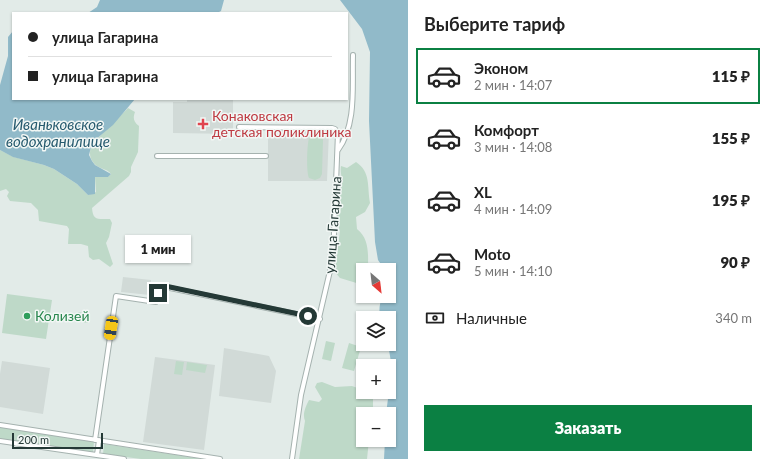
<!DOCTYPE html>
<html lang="ru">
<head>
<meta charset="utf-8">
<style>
	body { margin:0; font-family:Lato,sans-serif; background:#f2f2f2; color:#222; height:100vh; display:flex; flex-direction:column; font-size:15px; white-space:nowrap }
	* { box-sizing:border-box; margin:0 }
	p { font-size:13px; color:#767676 }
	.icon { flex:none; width:22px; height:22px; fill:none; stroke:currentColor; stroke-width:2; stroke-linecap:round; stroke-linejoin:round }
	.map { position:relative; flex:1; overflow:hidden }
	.side { display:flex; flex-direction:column; background:#fff; width:360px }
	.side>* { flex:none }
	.banner { position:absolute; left:12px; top:12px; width:336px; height:88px; border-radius:0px; box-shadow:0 1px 3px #0004; display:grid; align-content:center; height:88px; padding:0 16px; background:#fff }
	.needle { width:26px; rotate:152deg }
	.controls { position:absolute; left:356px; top:263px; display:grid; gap:8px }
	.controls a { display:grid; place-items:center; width:40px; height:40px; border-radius:0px; background:#fff; box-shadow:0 1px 3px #0004; font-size:20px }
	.scale { position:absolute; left:12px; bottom:10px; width:91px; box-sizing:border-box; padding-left:4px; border:2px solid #243936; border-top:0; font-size:11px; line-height:14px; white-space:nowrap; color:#243936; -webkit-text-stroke:3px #f2f7f5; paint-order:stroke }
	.end { position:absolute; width:18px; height:18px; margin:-9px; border:5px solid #243936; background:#fff; box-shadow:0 0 0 2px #fff }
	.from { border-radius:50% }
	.bubble { position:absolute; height:28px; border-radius:0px; background:#fff; box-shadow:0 1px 3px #0004; font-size:13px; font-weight:800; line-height:28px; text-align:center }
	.car { position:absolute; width:12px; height:24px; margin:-12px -6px; border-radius:5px; box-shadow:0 0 3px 1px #0007; background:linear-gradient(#f5c518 24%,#345 0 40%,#f5c518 0 76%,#345 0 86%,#f5c518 0) }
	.banner b { display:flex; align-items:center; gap:14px; height:38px; font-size:15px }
	.banner b+b { border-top:1px solid #e0e0e0 }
	.banner i { width:10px; height:10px; background:#222 }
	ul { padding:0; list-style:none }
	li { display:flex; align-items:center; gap:12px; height:56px; margin:0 8px 6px; padding:0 8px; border:2px solid transparent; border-radius:0px }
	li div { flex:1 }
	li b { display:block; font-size:15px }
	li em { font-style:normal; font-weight:800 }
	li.on { border-color:#0b8043 }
	li>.icon { width:36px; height:36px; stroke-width:1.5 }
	h2 { padding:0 16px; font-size:18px; line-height:48px }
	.pay { display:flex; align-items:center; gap:10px; height:44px; padding:0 16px; font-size:15px }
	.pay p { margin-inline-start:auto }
	.cta { display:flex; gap:8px; margin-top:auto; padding:8px 16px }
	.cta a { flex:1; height:46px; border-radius:0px; background:#0b8043; color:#fff; font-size:16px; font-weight:800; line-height:46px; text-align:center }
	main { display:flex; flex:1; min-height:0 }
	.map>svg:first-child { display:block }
	.built { fill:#d1dad7 }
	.green { fill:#bed9c8 }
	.water { fill:#91bac9 }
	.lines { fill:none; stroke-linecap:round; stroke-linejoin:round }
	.minor-casing { stroke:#a5b2af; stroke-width:6 }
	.minor { stroke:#fff; stroke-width:4 }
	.route { stroke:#243936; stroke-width:5 }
	.health-dot { fill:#e0444e; stroke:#f2f7f5; stroke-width:1.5 }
	.leisure-dot { fill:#2e9e5b; stroke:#f2f7f5; stroke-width:1.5 }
	.labels { text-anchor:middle; stroke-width:3; stroke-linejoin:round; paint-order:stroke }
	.health-label { font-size:14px; fill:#be3a42; stroke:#f2f7f5; text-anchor:start }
	.street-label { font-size:14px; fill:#243936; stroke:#f2f7f5 }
	.leisure-label { font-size:14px; fill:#27864d; stroke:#f2f7f5; text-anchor:start }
	.water-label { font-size:15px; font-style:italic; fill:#265a6e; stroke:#f2f7f5 }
</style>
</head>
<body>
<main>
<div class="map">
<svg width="408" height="459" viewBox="0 0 408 459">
	<rect width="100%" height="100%" fill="#e2ebe8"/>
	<path class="built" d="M187,99H233V134L173,133V102H187Z
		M281,129L329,131L327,181H268V137L281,138Z
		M123,277L151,280L150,295L121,292Z
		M224,348L269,356L276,371L271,403L219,396Z
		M155,357L215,365L204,450L143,442Z
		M2,361L50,368L43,414L0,407V374Z"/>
	<path class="green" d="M128,108L135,112C133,118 133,121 139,126L138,152L131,167V172L129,176L92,208C93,221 98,219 110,219L112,223L109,237L106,243L113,264L110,267L99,259L93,260L89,257L88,246L81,244H68L69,229L67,226L39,221L38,210L31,203L10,201L7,196L9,192L6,189L0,191V150L14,157L44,165L54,169L77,184L88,195L96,192L95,177H108L111,174C107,168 97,169 93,162C90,158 89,153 91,147C93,141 121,116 128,108Z
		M316,132L321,134L323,140L322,174L320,178L315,180L309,178C306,172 307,145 309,138C310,134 312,133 316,132Z
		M356,162C371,172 367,186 370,203L365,212L356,217L357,229C370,239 368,256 368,270H363V285L340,278L335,272L340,231C337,223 338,204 339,195C339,191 342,187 342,182C342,177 340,172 341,166L347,168Z
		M7,294L52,300L46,339L2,333Z
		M78,312L89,314L88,323L76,321Z
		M326,341L335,343L331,361L322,359Z
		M349,343L361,347L354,371L342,368Z
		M176,361L184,362L182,375L174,374Z
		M187,362L207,365L205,373L186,370Z
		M322,382L335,387L352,386L363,390V392H373V414H363V440H369L367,459H299L305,421C302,414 306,406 309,400L319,402L322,399L315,387L317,383Z
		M0,427L94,442L93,453L0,439Z
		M104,444L203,459H141L103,454Z"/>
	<path class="water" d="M100,0H224L221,11L217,13H88L97,7Z
		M340,0H408V459H384L385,440H389V414H386L392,368L388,344L389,318H380C379,311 379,303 383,296H389V288L394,284V279L389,274V270H385L378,260L375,242L369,121L370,52L362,29Z
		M13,31V99H135L113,125L95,140L91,147L89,155L92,161L95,165L111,174L108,177H95V194L88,195L77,184L54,169L44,165L13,157L0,150V85L8,56V37Z"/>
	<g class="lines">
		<g class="minor-casing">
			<path id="minor" d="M239,127L332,128L335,129L338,133L333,258L301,395L292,459
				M338,150C357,124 352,86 353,55
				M157,156H266
				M0,425L220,459
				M95,440L116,296L156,302L160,289L165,287L320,319
				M0,441L124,459
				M97,455L99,440"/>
		</g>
		<use href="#minor" class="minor"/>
	</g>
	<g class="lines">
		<path class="route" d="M158,293L160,289L165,286L308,316"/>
	</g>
	<path class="health-dot" d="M201 118h4v4h4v4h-4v4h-4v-4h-4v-4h4z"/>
	<circle class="leisure-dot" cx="27" cy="316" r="4"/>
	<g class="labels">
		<g class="health-label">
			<text x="212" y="121">Конаковская<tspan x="212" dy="16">детская поликлиника</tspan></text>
		</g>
		<g class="street-label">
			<text transform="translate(333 225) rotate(-86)" y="5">улица Гагарина</text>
		</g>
		<g class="leisure-label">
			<text x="35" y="321">Колизей</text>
		</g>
		<g class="water-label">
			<text x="58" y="130">Иваньковское<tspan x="58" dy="17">водохранилище</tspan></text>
		</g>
	</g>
</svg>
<div class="controls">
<a><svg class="needle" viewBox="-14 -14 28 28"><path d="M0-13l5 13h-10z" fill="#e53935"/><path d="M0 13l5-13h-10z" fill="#767676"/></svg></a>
<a><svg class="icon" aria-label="layers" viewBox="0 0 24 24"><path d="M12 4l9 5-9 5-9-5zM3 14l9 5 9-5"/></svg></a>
<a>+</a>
<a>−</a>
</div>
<div class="scale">200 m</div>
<i class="end from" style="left:308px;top:316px"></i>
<i class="end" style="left:158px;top:293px"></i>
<div class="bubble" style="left:125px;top:235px;width:66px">1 мин</div>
<i class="car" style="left:111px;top:328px;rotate:189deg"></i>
<div class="banner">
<b><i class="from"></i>улица Гагарина</b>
<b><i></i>улица Гагарина</b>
</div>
</div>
<section class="side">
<h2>Выберите тариф</h2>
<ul>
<li class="on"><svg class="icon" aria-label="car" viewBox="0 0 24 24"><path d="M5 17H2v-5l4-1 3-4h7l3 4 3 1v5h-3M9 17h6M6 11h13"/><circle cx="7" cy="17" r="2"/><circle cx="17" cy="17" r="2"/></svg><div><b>Эконом</b><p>2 мин · 14:07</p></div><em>115 ₽</em></li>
<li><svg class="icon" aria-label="car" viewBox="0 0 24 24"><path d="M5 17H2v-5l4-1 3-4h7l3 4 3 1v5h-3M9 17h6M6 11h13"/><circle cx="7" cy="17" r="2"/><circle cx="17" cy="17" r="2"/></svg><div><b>Комфорт</b><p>3 мин · 14:08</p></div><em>155 ₽</em></li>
<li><svg class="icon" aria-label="car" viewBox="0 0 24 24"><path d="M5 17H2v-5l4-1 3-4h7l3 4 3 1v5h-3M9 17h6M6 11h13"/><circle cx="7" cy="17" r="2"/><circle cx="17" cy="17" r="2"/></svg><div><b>XL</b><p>4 мин · 14:09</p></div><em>195 ₽</em></li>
<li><svg class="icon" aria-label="car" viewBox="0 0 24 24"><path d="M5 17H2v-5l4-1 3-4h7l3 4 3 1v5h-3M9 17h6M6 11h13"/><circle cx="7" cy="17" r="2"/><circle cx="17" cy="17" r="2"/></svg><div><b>Moto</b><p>5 мин · 14:10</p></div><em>90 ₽</em></li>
</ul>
<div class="pay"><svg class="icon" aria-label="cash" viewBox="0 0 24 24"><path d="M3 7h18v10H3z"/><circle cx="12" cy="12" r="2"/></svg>Наличные<p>340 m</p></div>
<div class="cta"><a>Заказать</a></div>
</section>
</main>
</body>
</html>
